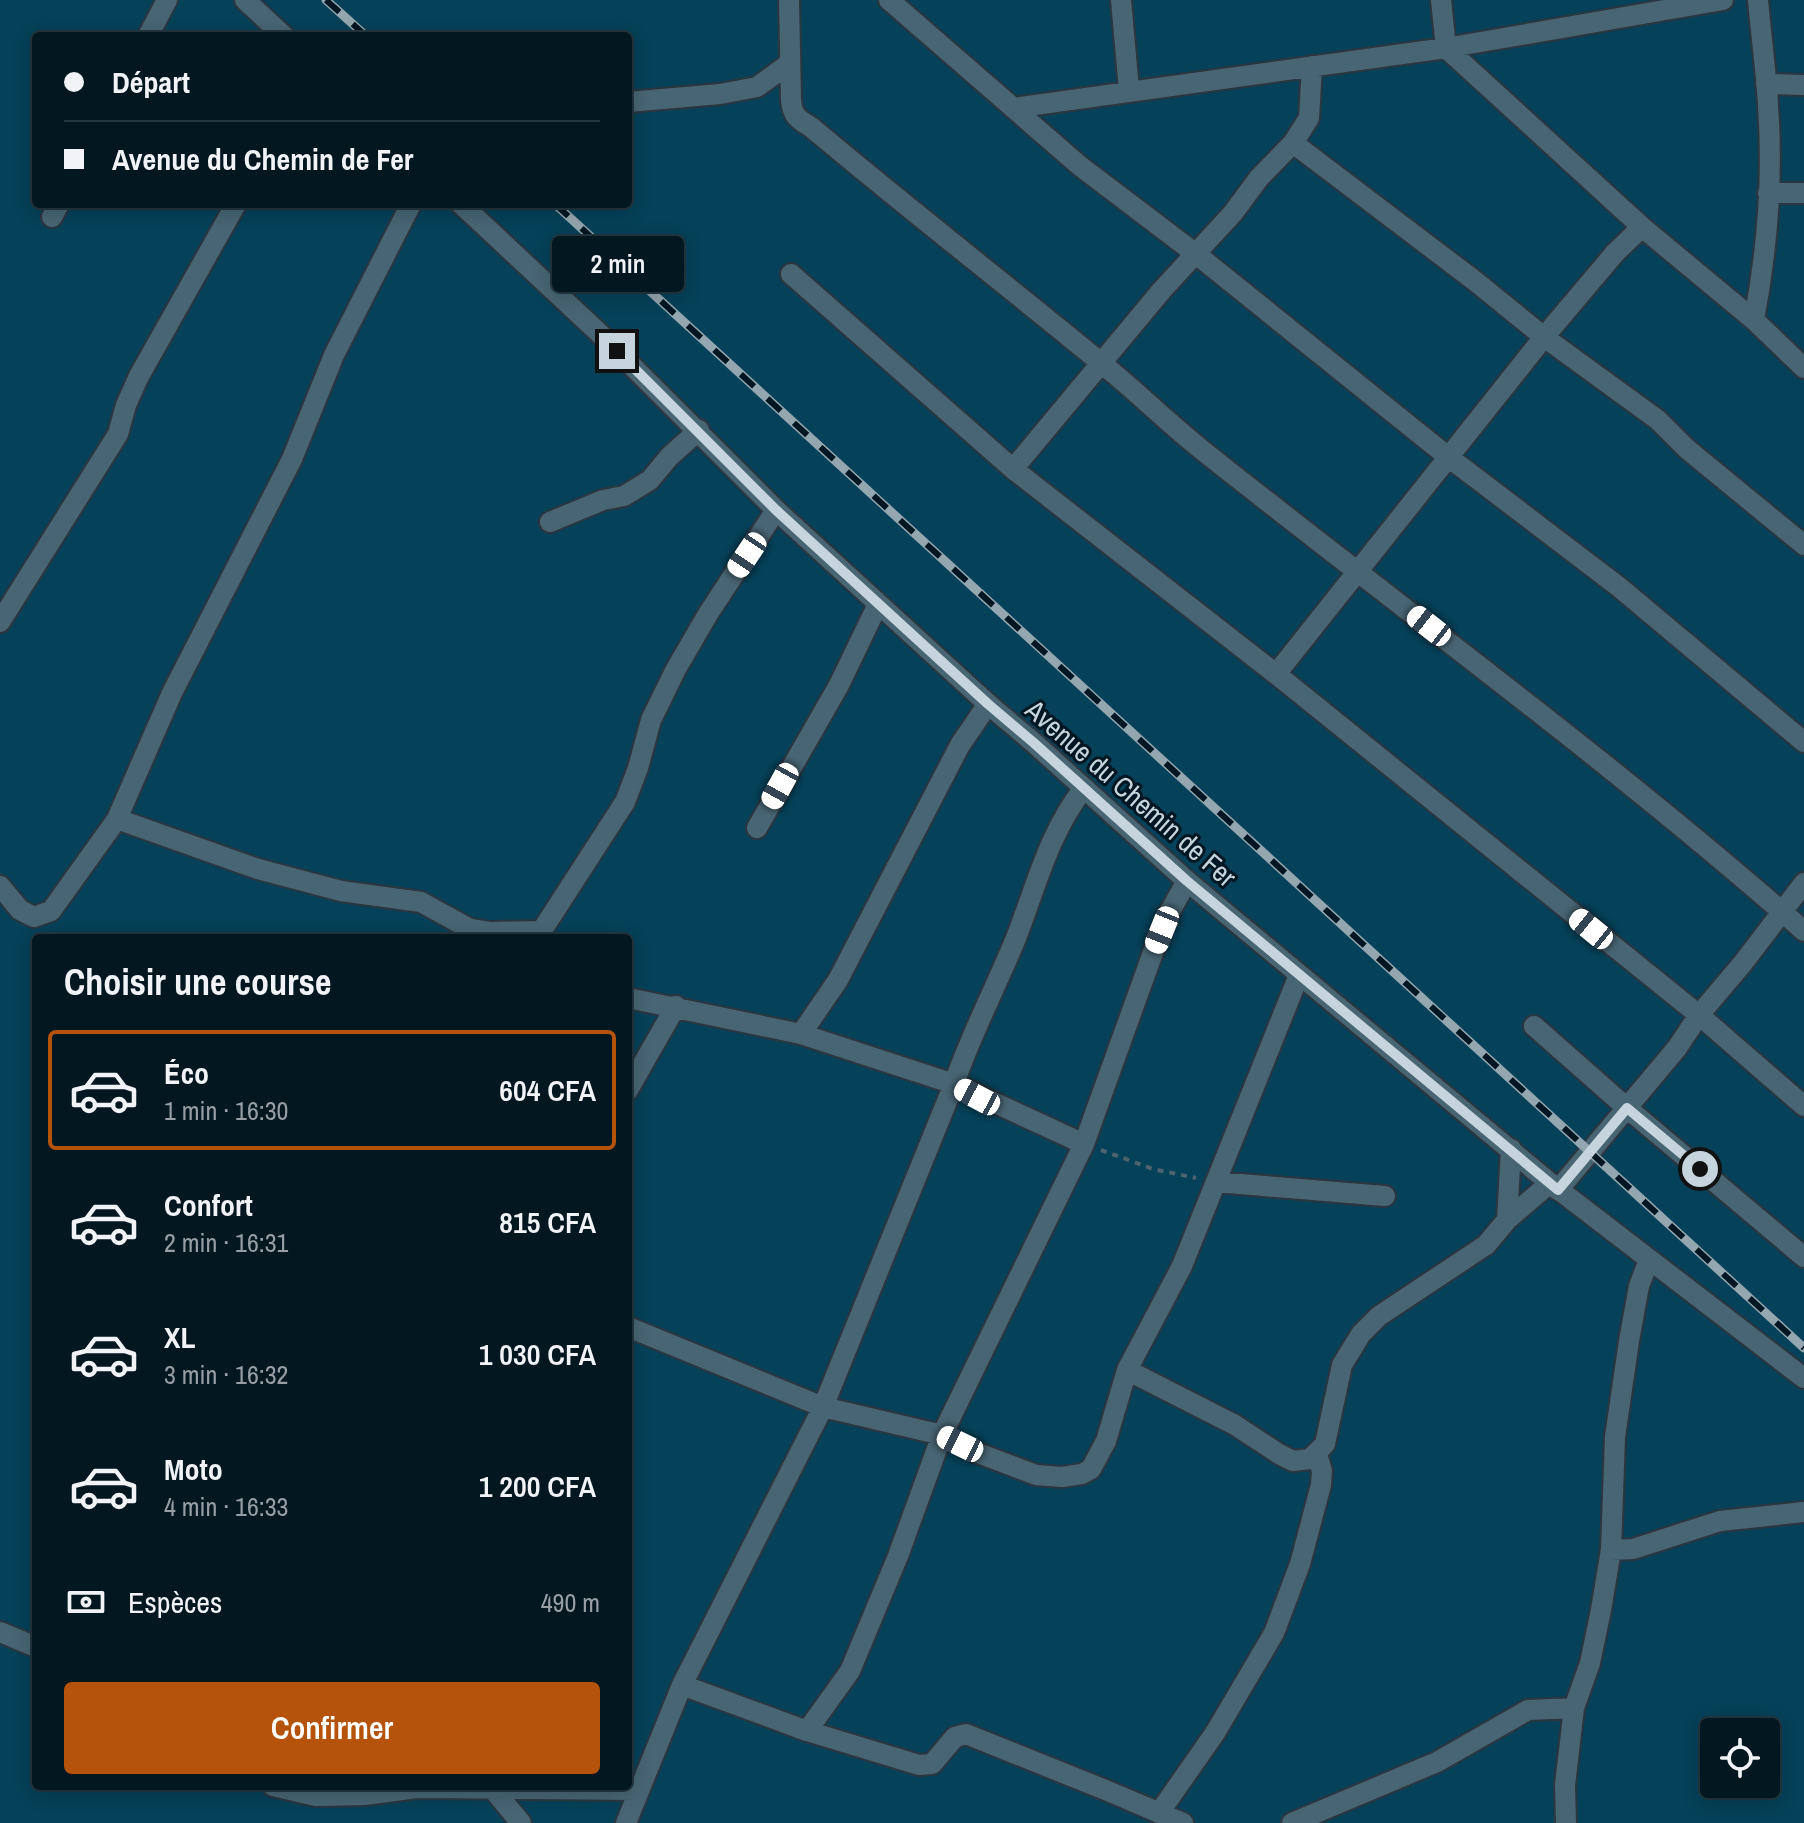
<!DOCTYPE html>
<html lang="fr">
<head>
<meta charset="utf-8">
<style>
	body { margin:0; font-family:"Archivo Narrow",sans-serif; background:#11242e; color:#f1f3f6; height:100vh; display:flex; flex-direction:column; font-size:30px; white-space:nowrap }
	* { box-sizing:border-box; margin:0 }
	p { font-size:26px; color:#979fa5 }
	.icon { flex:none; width:44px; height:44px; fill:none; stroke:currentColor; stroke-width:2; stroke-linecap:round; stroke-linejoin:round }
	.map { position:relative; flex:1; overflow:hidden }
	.details { position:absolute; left:32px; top:934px; width:600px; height:856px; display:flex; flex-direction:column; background:#031721; border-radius:8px; box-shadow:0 4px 20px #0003,0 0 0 2px #24363f }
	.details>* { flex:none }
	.guide { position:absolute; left:32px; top:32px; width:600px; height:176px; border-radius:8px; box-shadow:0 4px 20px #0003,0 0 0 2px #24363f; display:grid; align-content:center; height:176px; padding:0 32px; background:#031721 }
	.controls { position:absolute; left:1700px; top:1718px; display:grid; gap:16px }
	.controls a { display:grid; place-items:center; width:80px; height:80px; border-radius:8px; background:#031721; box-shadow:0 4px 20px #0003,0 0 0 2px #24363f; font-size:40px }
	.end { position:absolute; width:36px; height:36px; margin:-18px; border:10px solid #c6d5dd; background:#111; box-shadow:0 0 0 4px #111 }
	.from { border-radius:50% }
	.bubble { position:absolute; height:56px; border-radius:8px; background:#031721; box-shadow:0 4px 20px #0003,0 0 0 2px #24363f; font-size:26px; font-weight:600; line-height:56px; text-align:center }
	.car { position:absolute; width:24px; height:48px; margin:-24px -12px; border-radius:10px; box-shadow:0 0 6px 2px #0007; background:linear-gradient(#fff 24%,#345 0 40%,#fff 0 76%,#345 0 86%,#fff 0) }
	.guide b { display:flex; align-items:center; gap:28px; height:76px; font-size:30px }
	.guide b+b { border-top:2px solid #24363f }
	.guide i { width:20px; height:20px; background:#f1f3f6 }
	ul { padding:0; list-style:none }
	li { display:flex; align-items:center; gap:24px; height:120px; margin:0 16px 12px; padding:0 16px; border:4px solid transparent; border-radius:8px }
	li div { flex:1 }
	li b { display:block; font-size:30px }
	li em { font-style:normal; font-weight:600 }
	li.on { border-color:#b45309 }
	li>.icon { width:72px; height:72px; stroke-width:1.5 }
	h2 { padding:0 32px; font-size:36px; line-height:96px }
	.pay { display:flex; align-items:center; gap:20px; height:88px; padding:0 32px; font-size:30px }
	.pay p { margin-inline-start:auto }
	.primary-button { display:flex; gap:16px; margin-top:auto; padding:16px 32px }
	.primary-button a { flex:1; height:92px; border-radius:8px; background:#b45309; color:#fff; font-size:32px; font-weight:600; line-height:92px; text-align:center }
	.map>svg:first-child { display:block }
	.green { fill:#054158; fill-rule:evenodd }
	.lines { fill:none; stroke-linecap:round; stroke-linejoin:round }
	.minor-casing { stroke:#2c3640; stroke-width:24 }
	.tertiary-casing { stroke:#2c3640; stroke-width:24 }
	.path { stroke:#4d636f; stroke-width:4; stroke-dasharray:6 6; stroke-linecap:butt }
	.minor { stroke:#486573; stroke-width:20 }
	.tertiary { stroke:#486573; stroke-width:20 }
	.rail-casing { stroke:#94a6af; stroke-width:9 }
	.rail { stroke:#001622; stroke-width:6; stroke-dasharray:18; stroke-linecap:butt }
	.route { stroke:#c6d5dd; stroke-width:10 }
	.labels { text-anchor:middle; stroke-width:6; stroke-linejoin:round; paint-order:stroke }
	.street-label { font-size:28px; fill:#c6d5dd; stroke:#001622 }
</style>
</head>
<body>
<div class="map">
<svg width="1804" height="1823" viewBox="0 0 1804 1823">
	<rect width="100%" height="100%" fill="#041f2c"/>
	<path class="green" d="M0,0H1804V1823H0ZM36,36H628V204H36ZM36,938H628V1786H36ZM1714,1732H1766V1784H1714Z"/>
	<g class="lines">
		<g class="minor-casing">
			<path id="minor" d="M789,0L791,99C792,115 797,119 811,127C906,207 1004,283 1100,362C1135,390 1167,422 1202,450C1403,610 1611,761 1804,931
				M889,0L1080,166L1196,254L1447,456L1619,587L1804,742
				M1121,0L1129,90
				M1441,0L1446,48L1642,227L1754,320L1804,368
				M148,36L167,0
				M1766,84L1804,85
				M628,102L720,94L757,87L790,63
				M1013,108L1446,48L1723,0
				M1293,143L1309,118L1312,66
				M1768,193H1804
				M52,217L59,204
				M791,274L1013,469L1276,674L1699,1015L1804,1106
				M1754,320C1767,251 1773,174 1768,105C1766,70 1761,35 1758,0
				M1013,469L1162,290L1233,213L1259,178L1293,143L1475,281L1544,337L1658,420L1687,449L1804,545
				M550,522L603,500L624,496L650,480L669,457L699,430
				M0,622L118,434L126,405L139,376L236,204
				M1276,674L1544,337L1615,253L1642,227
				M1084,788C1049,832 1036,887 1016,938C996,987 971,1034 954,1084L1084,1144
				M117,819L258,869L341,891L421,902L470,929L490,932L540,931
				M757,828L839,685L878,604
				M0,886L20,910L34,917L51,911L117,819L172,693L292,459L334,355L411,204
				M537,938L625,802L638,768L651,720L676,669L708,614L776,510
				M628,998L801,1034L838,980L960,745L988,704
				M1534,1026L1627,1108L1804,1257
				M628,1090L676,1006
				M1216,1182L1385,1196
				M1558,1190L1677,1048L1699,1015L1743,963L1804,883
				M1507,1220L1511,1149
				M628,1327L823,1407L942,1435L978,1453L1036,1475L1062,1477L1082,1474L1091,1469L1106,1441L1127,1370L1182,1266L1299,975
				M1127,1370L1235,1425L1279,1454L1293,1461L1310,1459L1325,1444L1342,1365L1361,1334L1379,1316L1486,1245L1507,1220L1550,1183
				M1611,1550L1633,1549L1720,1521L1804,1512
				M0,1632L36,1647
				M682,1685L807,1731L919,1765L932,1764L955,1737L966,1734L1108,1791L1183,1823
				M807,1731L850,1671L898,1556L942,1435L1084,1144L1155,947L1169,913L1187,881
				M273,1786L316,1796L364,1795L417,1788L637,1790
				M492,1788L521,1823
				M1159,1813L1215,1733L1274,1633L1300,1564L1321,1485L1322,1471L1317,1454
				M626,1823L682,1685L823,1407L954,1084L801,1034
				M1292,1823L1437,1762L1528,1710L1574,1708
				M1566,1823L1565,1785L1574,1708L1590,1663L1601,1610L1611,1550L1615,1437L1629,1341L1639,1286L1649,1260"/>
		</g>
		<g class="tertiary-casing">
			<path id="tertiary" d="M245,0L284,36
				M461,204L597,331L776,510L988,704L1034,743L1187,881L1550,1183L1804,1378"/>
		</g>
		<path class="path" d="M1101,1150L1153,1169L1196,1178"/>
		<use href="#minor" class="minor"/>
		<use href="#tertiary" class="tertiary"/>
		<g class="rail-casing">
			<path id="rail" d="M326,0L366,36
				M555,204L1804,1348"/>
		</g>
		<use href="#rail" class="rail"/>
	</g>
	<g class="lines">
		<path class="route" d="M617,351L776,510L988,704L1034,743L1187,881L1558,1190L1627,1108L1700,1169"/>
	</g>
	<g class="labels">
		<g class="street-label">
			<text transform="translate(1131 793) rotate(41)" y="10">Avenue du Chemin de Fer</text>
		</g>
	</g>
</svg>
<div class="controls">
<a><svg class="icon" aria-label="locate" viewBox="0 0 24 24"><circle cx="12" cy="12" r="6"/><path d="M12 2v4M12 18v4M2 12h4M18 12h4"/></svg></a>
</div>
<i class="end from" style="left:1700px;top:1169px"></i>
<i class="end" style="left:617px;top:351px"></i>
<div class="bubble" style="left:552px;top:236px;width:132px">2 min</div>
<i class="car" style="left:747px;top:555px;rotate:214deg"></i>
<i class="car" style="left:1429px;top:626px;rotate:308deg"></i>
<i class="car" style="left:780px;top:786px;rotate:209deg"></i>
<i class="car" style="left:1591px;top:929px;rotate:309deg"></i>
<i class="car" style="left:1162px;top:930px;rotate:202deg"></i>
<i class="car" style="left:977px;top:1097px;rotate:298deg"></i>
<i class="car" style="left:960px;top:1444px;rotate:296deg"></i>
<div class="guide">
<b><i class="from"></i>Départ</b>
<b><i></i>Avenue du Chemin de Fer</b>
</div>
<section class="details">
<h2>Choisir une course</h2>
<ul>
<li class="on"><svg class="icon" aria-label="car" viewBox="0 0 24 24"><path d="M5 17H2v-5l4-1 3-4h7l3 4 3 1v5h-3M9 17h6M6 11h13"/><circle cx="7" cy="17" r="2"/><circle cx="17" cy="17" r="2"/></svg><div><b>Éco</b><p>1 min · 16:30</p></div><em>604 CFA</em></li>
<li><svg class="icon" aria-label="car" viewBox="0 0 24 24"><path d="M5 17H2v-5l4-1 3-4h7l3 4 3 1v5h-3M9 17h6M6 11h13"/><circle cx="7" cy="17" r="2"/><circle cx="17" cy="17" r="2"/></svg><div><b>Confort</b><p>2 min · 16:31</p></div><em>815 CFA</em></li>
<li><svg class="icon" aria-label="car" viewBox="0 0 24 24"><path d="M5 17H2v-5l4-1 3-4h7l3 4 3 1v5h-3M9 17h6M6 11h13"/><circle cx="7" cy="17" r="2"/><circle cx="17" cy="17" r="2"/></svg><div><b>XL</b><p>3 min · 16:32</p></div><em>1 030 CFA</em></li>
<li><svg class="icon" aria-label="car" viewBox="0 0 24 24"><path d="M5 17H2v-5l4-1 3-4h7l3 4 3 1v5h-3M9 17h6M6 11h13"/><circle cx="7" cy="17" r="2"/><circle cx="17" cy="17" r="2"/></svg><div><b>Moto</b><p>4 min · 16:33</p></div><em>1 200 CFA</em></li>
</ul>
<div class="pay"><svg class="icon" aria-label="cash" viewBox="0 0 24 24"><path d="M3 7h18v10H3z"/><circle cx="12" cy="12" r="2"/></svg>Espèces<p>490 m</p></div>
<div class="primary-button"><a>Confirmer</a></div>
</section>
</div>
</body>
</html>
